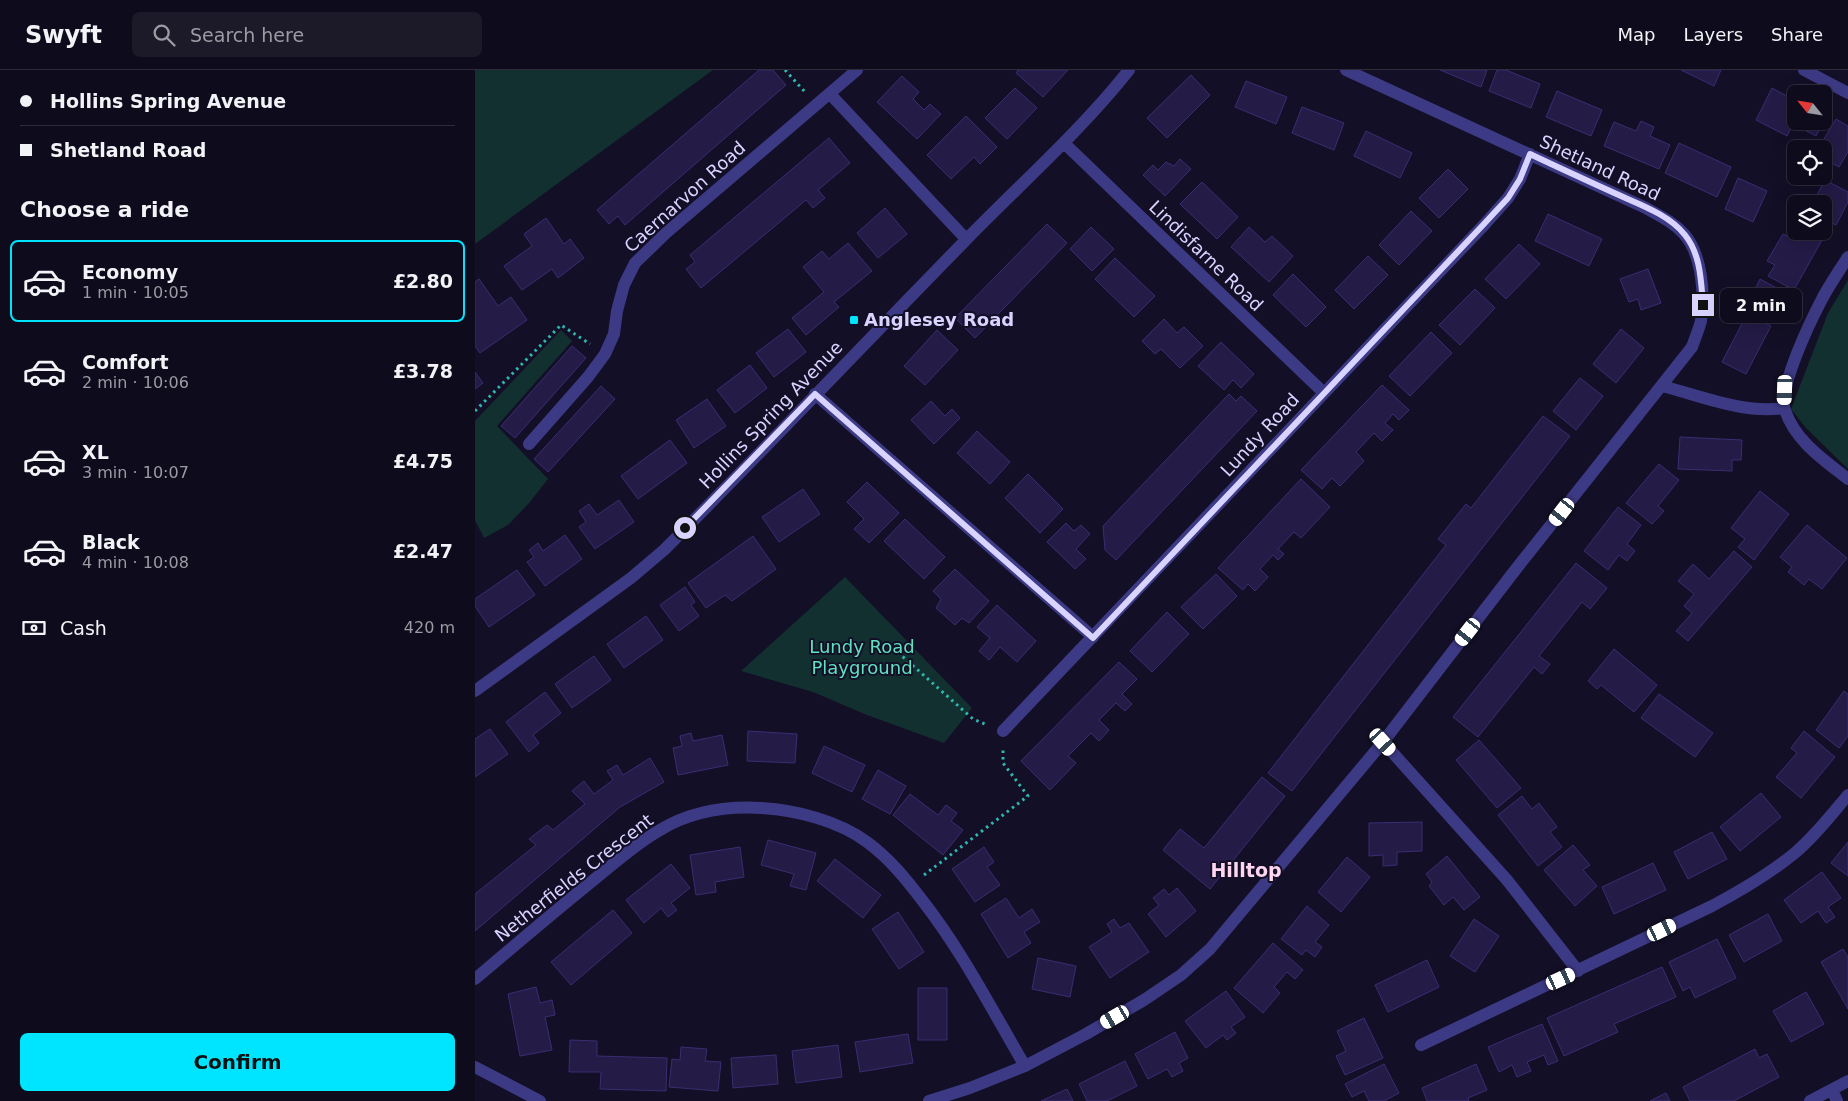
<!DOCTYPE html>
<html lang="en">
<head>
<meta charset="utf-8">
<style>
	body { margin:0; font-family:"DejaVu Sans",sans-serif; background:#1c1929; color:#f1f3f6; height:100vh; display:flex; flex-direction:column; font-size:19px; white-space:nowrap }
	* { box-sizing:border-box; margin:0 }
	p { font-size:16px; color:#9b9ba3 }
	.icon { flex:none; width:28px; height:28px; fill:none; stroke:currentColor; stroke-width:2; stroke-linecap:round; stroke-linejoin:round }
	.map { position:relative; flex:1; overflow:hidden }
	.drawer { display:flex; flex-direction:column; background:#0e0b1c; width:475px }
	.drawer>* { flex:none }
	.banner { display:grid; align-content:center; height:110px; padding:0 20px; background:#0e0b1c }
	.needle { width:32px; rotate:300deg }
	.controls { position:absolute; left:1312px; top:15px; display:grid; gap:10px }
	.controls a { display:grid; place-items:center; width:45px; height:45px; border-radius:8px; background:#0e0b1c; box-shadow:0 5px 20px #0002,0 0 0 1px #2e2b3b; font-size:25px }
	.end { position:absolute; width:22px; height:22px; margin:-11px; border:6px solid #d9d4ff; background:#111; box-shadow:0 0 0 2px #111 }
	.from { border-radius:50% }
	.bubble { position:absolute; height:35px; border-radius:8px; background:#0e0b1c; box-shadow:0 5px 20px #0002,0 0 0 1px #2e2b3b; font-size:16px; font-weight:700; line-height:35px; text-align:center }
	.car { position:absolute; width:15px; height:30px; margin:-15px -8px; border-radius:6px; box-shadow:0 0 4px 1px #0007; background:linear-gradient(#fff 24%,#345 0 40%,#fff 0 76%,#345 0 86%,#fff 0) }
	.banner b { display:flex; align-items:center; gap:18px; height:48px; font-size:19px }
	.banner b+b { border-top:1px solid #2e2b3b }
	.banner i { width:12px; height:12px; background:#f1f3f6 }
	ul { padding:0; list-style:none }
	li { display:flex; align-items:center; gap:15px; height:82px; margin:0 10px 8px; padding:0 10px; border:2px solid transparent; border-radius:8px }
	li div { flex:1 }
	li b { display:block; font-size:19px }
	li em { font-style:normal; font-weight:700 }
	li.on { border-color:#00e5ff }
	li>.icon { width:45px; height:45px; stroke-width:1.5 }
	h2 { padding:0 20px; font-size:22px; line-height:60px }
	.pay { display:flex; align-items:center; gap:12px; height:55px; padding:0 20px; font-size:19px }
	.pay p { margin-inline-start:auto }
	.action { display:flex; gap:10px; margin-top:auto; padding:10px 20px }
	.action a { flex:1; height:58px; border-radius:8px; background:#00e5ff; color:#111; font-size:20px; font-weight:700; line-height:58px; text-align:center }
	header { display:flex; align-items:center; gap:30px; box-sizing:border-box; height:70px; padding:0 25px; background:#0e0b1c; border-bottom:1px solid #2e2b3b }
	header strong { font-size:24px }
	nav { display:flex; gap:28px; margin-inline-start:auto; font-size:18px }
	.search { width:350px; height:45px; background:#1c1929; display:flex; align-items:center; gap:12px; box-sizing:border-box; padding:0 18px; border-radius:8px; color:#9b9ba3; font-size:19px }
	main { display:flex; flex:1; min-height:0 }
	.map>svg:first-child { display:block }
	.green { fill:#12302f }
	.building { fill:#241b47; stroke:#3b2d73 }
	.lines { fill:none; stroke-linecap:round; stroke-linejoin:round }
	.path { stroke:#2fb8b0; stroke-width:3; stroke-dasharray:2.5 4; stroke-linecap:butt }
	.minor { stroke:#3d3a85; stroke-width:12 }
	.route { stroke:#d9d4ff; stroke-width:6 }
	.poi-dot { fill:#00e5ff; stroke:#130f26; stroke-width:2 }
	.labels { text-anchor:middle; stroke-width:4; stroke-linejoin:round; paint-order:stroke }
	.street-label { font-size:18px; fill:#d9d4ff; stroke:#130f26 }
	.poi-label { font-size:18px; font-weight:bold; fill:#d9d4ff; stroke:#130f26; text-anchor:start }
	.park-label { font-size:18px; fill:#5fe0c0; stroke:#130f26 }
	.neighbourhood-label { font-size:19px; font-weight:bold; fill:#ffd6f0; stroke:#130f26 }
</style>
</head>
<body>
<header>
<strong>Swyft</strong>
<div class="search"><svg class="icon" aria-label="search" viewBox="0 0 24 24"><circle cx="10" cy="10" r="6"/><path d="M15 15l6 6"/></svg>Search here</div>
<nav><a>Map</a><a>Layers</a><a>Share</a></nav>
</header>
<main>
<section class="drawer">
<div class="banner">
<b><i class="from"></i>Hollins Spring Avenue</b>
<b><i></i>Shetland Road</b>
</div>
<h2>Choose a ride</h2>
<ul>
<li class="on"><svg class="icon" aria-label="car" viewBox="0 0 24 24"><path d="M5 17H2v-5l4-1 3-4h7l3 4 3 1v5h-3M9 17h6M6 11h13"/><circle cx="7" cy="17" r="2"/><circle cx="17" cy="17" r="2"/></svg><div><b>Economy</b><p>1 min · 10:05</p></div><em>£2.80</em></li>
<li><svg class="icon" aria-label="car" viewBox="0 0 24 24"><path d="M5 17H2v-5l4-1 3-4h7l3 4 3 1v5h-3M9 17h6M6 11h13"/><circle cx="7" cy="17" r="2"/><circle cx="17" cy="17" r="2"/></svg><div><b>Comfort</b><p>2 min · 10:06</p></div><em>£3.78</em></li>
<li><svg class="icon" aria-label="car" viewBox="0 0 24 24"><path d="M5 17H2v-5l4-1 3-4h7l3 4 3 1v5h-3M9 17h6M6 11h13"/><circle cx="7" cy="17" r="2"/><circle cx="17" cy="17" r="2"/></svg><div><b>XL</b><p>3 min · 10:07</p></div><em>£4.75</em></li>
<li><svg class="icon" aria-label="car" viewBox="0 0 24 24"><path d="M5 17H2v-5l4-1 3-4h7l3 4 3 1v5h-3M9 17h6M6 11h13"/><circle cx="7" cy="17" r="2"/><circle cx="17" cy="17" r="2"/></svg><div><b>Black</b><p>4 min · 10:08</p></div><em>£2.47</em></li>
</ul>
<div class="pay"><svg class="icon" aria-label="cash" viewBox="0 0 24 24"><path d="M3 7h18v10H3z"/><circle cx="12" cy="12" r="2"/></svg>Cash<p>420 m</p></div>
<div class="action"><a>Confirm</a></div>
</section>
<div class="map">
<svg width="1373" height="1031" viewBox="0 0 1373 1031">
	<rect width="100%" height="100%" fill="#130f26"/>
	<path class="green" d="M0,0H238L0,174Z
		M1373,210V399L1331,358L1316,339L1353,243Z
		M86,260L97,271L22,356L73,409L54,433L33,455L9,468L0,450V351Z
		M370,507L497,638L469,673L392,645L338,622L266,601Z"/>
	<path class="building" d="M284,0H298L311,15L150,155L143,146L134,154L122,140Z
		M543,0H593L568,27L541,3Z
		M965,0H1012L1006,17Z
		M1022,0H1031L1065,14L1056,38L1014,21Z
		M1206,0H1246L1239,16Z
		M716,5L735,25L692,68L672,48Z
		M427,6L444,22L438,29L449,40L455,34L466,44L442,69L402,32Z
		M771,11L812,27L801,54L760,37Z
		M540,18L562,38L532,69L510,48Z
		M1297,18L1321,31V51H1336L1346,57L1341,66L1318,54L1312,66L1281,50Z
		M1082,21L1127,40L1116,66L1071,47Z
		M827,37L869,53L859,80L817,63Z
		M491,46L522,77L505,94L499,87L476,109L452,85Z
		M1361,49L1373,56V82L1364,97L1353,91L1349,97V79H1343Z
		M1166,51L1179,57L1175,66L1195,75L1184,99L1129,76L1139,52L1161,61Z
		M891,61L937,83L925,108L879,86Z
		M354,68L375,93L343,120L350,128L338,138L331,130L226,218L211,199L220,192L215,185Z
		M1204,73L1256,97L1242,127L1190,103Z
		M705,89L716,99L690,126L668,105L678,95L683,100L691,92L699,96Z
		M973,99L993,119L964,148L944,128Z
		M1263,108L1292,121L1278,152L1250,139Z
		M1350,110L1373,122V132L1361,155L1349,149V134H1337Z
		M727,112L763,147L742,169L705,134Z
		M410,138L432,164L403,188L382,163Z
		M936,141L957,161L924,195L904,175Z
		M1073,144L1127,169L1114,196L1060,171Z
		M71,148L89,174L95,169L109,188L83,208L77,199L47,220L29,196L57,176L49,164Z
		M572,154L592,173L500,268L480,248Z
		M1321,154V161H1347L1351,163L1319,220L1293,206L1300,195L1292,191L1308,164L1314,167Z
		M616,157L639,179L617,201L595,179Z
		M774,157L790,172L797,166L818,186L794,212L756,177Z
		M373,173L397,201L359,232L364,237L331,265L317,248L349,222L328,197L347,181L354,189Z
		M1044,174L1065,194L1031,229L1010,209Z
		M893,186L913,205L879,239L860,220Z
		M640,188L680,226L659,247L620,209Z
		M1173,199L1186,233L1166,240L1163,229L1154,232L1145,209Z
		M818,204L851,237L831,257L798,225Z
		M4,209L23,236L36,227L52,250L5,283L0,276V212Z
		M1285,209L1311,223L1299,247L1273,234Z
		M1000,219L1020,238L985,275L964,255Z
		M1272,244L1296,256L1271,304L1247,292Z
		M689,249L702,263L709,257L728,276L705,298L686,279L680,284L667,271Z
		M313,259L331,282L299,307L281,283Z
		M1146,259L1169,278L1141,313L1118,294Z
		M462,260L483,280L450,315L429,296Z
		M956,262L977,283L935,326L914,306Z
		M746,272L779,304L766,318L758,310L749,320L723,296Z
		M97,276L111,288L40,368L26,356Z
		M275,295L292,318L260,343L242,320Z
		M0,302L8,313L0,319Z
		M1105,308L1128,326L1101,360L1078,341Z
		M907,315L934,340L924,350L918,344L910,353L918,360L907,371L899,363L881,382L889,391L865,416L857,408L847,419L826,400Z
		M126,316L140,329L73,402L59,389Z
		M754,324L761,331L766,326L782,341L641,490L630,480L628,456Z
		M232,329L251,356L219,378L201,350Z
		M456,331L470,346L477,339L485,348L459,374L436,350Z
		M1068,346L1095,366L817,721L793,703L971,475L963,469L991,434L996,438Z
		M502,361L535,392L515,414L482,383Z
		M1205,367L1267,370L1266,390H1257V401L1203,399Z
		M195,370L212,393L163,429L146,406Z
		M1184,394L1204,410L1183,436L1189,441L1177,454L1151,433Z
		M553,404L588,439L565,463L530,428Z
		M826,409L855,437L826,468L819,462L803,479L809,484L803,490L798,485L785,499L793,507L780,521L773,514L768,520L743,498Z
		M392,412L424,443L394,473L379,459L389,449L372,432Z
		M328,419L345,444L304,472L287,447Z
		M1285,421L1314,444L1279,490L1263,477L1270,469L1256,458Z
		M144,430L159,452L120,479L104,457L111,452L104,441L114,434L122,445Z
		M1143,437L1166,455L1152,474L1160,481L1152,491L1144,485L1133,500L1109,481Z
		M430,449L470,487L449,509L409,471Z
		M591,453L599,461L606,455L615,464L601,479L611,489L600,499L572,472Z
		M1332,455L1372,488L1347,519L1334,509L1329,515L1313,502L1317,497L1305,487Z
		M90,465L107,489L70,516L52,492L59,487L54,480L63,473L68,481Z
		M278,466L301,499L257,531L250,525L231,538L213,513Z
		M1259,481L1277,497L1213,571L1201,561L1217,543L1209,536L1219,524L1203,511L1218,494L1234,509Z
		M1101,493L1132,518L1115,539L1107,532L1064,586L1075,594L1067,604L1059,597L1003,667L978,647Z
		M480,499L514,531L494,553L487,548L480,555L461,538L466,529L458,521Z
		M42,500L60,525L14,557L0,536V529Z
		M741,504L762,526L728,559L706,537Z
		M210,517L220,532L216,535L224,546L204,561L185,535Z
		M522,535L561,571L542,592L525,577L514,590L504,581L515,568L502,557Z
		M692,542L714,564L677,602L655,581Z
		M171,546L188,570L149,598L132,574Z
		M1139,579L1182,615L1159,642L1126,615L1122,619L1113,611Z
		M119,586L136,610L97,638L80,614Z
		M644,592L662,609L647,624L657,634L650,641L641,633L624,650L634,660L624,671L616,663L593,686L601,693L575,720L546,691Z
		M1369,621L1373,624V666L1364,678L1341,660Z
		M70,622L86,643L58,665L64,673L54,682L31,652Z
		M1184,624L1238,663L1220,687L1166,648Z
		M15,659L33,684L0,707V669Z
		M273,661L322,664L320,693L272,691Z
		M1329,661L1360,687L1326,728L1301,707L1322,683L1316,678Z
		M216,663L218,671L247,665L253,695L203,705L198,678L207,676L205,666Z
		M1004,670L1046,718L1022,738L981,690Z
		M349,676L390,695L377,722L337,703Z
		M175,688L189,712L145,737L0,861V824L61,775L54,769L72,755L78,760L110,734L97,721L109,711L119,724L138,710L132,701L142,695L148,705Z
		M403,700L431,716L415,744L387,729Z
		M787,707L810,726L735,819L688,780L705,759L729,778Z
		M1286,723L1306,747L1265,781L1245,757Z
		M435,724L463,745L471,735L482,743L476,751L488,760L468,785L418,745Z
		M1047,726L1057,739L1064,733L1082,757L1075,762L1087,777L1063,796L1023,745Z
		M947,752V781L922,782V795L908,796V785L894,786V753Z
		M1237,762L1252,789L1213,809L1199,782Z
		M293,770L341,783L331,820L315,816L319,804L286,795Z
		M1373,772V806L1356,793Z
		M1098,775L1115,795L1108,800L1122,816L1100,836L1069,800Z
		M265,777L269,807L240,812L241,822L221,825L215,785Z
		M509,777L519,792L512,797L525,815L500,832L477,799Z
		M972,786L1005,827L989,840L978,827L969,835L954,816L957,812L951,804Z
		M872,787L895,807L866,842L843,822Z
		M360,789L406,825L388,848L342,811Z
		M1178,793L1191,820L1139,844L1127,817Z
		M196,794L215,818L196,833L202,840L193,847L186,838L169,853L151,830Z
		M1347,802L1366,828L1353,837L1360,847L1351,853L1343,841L1326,853L1309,830Z
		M702,818L721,841L691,867L673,844L684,835L678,828L689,819L694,825Z
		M531,828L544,848L557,839L565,852L549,862L556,873L533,888L506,844Z
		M832,836L854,855L840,872L847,877L840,887L831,880L827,885L806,869Z
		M138,840L157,863L96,915L76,892Z
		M423,842L449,882L424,899L397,859Z
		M1293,844L1307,871L1269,892L1254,865Z
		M639,849L645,858L654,853L674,882L635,908L614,877L637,862L632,854Z
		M999,849L1024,866L1000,902L975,886Z
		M1242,869L1261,908L1220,928L1215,917L1208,921L1194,892Z
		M798,873L828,900L820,909L812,902L799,917L805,923L788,943L759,918Z
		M1368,879L1373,887V939L1346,892Z
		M563,888L601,896L595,927L557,919Z
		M952,890L964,917L913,942L900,915Z
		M1187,897L1201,927L1139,954L1143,962L1089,986L1072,948Z
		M61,917L65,933L77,930L80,945L70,947L77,980L45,986L33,924Z
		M443,918H472V970H443Z
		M751,921L770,947L756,957L761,963L752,970L748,965L731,978L710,951Z
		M1331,922L1349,954L1316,972L1298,941Z
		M889,948L908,988L870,1005L861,986L871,981L862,961Z
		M1067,954L1083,991L1073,995L1069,985L1052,992L1056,1001L1042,1007L1037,995L1024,1002L1013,977Z
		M700,962L713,988L704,993L708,1001L697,1007L692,999L673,1009L660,984Z
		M433,964L438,993L385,1002L380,972Z
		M95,970L122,971V986L192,988L191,1021L125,1019L126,1002H94Z
		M363,975L367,1007L321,1013L317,981Z
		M206,977L232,979L230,991L246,992L243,1021L194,1017L197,989L205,990Z
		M1280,979L1284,988L1292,984L1304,1007L1259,1031H1215L1208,1017Z
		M301,985L303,1014L258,1018L256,988Z
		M650,991L662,1016L632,1031H612L604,1014Z
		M909,994L924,1023L909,1031H894L889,1021L877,1027L870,1014Z
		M1001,994L1012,1020L993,1028L994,1031H952L947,1018Z
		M592,1019L598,1031H566Z
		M1191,1023L1195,1031H1175Z"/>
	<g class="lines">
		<path class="path" d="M310,0L330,22
			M0,341L86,255L115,274
			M418,578L498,649L512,655
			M449,805L553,726L528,693V678"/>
		<path class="minor" d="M1329,0L1373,23
			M355,24L491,169
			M589,73L849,323
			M1373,187C1364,201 1355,214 1347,229C1336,250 1303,318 1310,340C1320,371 1349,390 1373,409
			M1187,316C1226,326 1268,344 1309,338
			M340,324L618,567
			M54,374L113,307L130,284L139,264L142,241L149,215L160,193L191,163L382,0
			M0,621L156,508L189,480C290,379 387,276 487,174C543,116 604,63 654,0
			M528,661L1009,155L1033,128L1045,109L1055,84
			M908,672L1032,810L1103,901
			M0,909C40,875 80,841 121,808C142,791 162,773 185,760C215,742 251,736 286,738C321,740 364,751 392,772C414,788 431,809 447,830C487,881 517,940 550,996
			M946,975L1237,836C1267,820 1296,803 1321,782C1341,765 1357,744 1373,725
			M0,997L65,1031
			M1357,1020L1362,1031
			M454,1031L495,1018L550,996L611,964L669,930L706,905L735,879L908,672L1041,499L1217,277C1220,268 1224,259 1226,251C1230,225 1227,184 1209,164C1198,152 1185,146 1171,138L871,0
			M1335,1031L1373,1011"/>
	</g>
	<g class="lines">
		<path class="route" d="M210,458L340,324L618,568L1008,155L1033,128L1045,109L1055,84C1082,97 1109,109 1135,121C1160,133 1193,143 1210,165C1226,185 1226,212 1228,235"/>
	</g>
	<rect class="poi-dot" x="374" y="245" width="10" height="10" rx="2.5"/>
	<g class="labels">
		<g class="street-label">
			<text transform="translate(1125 98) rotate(25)" y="6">Shetland Road</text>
			<text transform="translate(210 127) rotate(-42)" y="6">Caernarvon Road</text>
			<text transform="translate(731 186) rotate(44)" y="6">Lindisfarne Road</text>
			<text transform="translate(296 345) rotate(-46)" y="6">Hollins Spring Avenue</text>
			<text transform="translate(785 365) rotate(-47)" y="6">Lundy Road</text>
			<text transform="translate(99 808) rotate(-38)" y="6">Netherfields Crescent</text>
		</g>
		<g class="poi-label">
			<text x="389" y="256">Anglesey Road</text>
		</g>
		<g class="park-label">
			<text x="387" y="583">Lundy Road<tspan x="387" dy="21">Playground</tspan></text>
		</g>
		<g class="neighbourhood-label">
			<text x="771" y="807">Hilltop</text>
		</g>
	</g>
</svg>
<div class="controls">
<a><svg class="needle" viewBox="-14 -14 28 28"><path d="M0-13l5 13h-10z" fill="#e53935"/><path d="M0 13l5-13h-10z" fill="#9b9ba3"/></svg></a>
<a><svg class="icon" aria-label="locate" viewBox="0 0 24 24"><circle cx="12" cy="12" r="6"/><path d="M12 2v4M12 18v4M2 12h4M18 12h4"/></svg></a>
<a><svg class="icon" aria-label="layers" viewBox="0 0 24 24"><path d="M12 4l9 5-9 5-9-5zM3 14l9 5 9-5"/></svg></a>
</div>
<i class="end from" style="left:210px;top:458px"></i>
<i class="end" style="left:1228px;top:235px"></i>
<div class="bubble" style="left:1245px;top:218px;width:82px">2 min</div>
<i class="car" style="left:1310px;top:320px;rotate:182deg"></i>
<i class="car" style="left:1087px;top:442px;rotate:218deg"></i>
<i class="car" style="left:993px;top:562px;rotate:218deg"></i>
<i class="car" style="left:908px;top:672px;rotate:138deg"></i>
<i class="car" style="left:1187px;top:860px;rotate:64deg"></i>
<i class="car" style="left:1086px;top:909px;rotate:65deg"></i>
<i class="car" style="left:640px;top:947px;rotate:240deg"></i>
</div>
</main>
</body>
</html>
